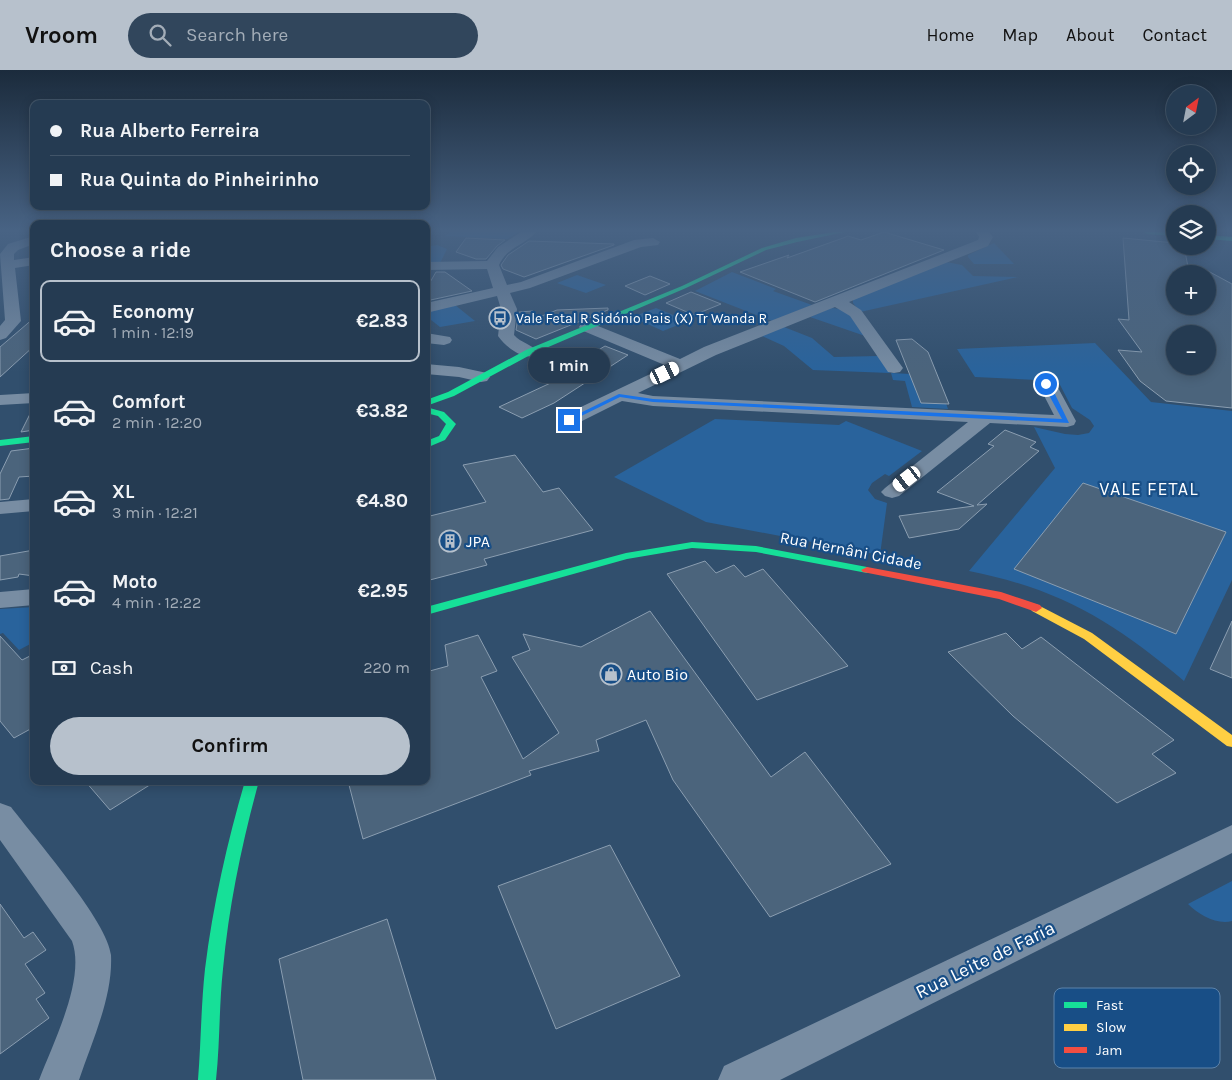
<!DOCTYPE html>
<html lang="en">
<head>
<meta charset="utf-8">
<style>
	body { margin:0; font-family:Karla,sans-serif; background:#31465c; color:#f1f3f6; height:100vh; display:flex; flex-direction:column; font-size:19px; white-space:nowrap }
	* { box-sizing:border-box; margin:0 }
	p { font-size:16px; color:#a3adb8 }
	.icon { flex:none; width:28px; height:28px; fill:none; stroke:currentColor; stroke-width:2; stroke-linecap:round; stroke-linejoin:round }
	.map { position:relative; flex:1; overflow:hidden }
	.details { position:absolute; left:30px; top:150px; width:400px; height:565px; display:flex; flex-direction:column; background:#253b52; border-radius:10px; box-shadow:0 2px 12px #0003,0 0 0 1px #425569 }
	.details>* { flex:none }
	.guide { position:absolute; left:30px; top:30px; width:400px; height:110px; border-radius:10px; box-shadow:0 2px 12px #0003,0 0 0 1px #425569; display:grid; align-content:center; height:110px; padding:0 20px; background:#253b52 }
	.needle { width:32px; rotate:32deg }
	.controls { position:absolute; left:1166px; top:15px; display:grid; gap:10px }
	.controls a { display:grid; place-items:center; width:50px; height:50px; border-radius:50%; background:#253b52; box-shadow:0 2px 12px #0003,0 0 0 1px #425569; font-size:25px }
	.end { position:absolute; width:22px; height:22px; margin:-11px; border:6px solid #1a73e8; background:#fff; box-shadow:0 0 0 2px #fff }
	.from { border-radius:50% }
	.bubble { position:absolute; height:35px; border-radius:18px; background:#253b52; box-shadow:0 2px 12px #0003,0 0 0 1px #425569; font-size:16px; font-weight:700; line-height:35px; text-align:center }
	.car { position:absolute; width:15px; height:30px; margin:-15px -8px; border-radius:6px; box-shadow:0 0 4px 1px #0007; background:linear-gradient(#fff 24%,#345 0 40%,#fff 0 76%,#345 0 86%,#fff 0) }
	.guide b { display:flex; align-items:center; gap:18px; height:48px; font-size:19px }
	.guide b+b { border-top:1px solid #425569 }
	.guide i { width:12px; height:12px; background:#f1f3f6 }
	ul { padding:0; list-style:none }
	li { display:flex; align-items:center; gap:15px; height:82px; margin:0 10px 8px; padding:0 10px; border:2px solid transparent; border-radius:10px }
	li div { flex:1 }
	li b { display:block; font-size:19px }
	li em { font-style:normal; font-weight:700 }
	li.active { border-color:#b7c1cc }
	li>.icon { width:45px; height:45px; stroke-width:1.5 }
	h2 { padding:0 20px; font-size:22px; line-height:60px }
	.pay { display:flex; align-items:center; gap:12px; height:55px; padding:0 20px; font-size:19px }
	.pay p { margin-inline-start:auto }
	.button { display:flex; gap:10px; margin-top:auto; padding:10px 20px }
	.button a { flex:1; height:58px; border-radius:30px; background:#b7c1cc; color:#111; font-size:20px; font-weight:700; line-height:58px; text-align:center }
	header { display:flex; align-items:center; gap:30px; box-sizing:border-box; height:70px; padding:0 25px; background:#b7c1cc; color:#111 }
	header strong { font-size:24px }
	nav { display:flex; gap:28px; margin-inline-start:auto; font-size:18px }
	.search { width:350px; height:45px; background:#31465c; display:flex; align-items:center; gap:12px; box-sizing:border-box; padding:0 18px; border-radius:28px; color:#a3adb8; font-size:19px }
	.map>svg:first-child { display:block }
	.green { fill:#29639c }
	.building { fill:#4b647c; stroke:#8b9eb1; fill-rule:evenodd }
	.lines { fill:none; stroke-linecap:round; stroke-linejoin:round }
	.street { fill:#788da3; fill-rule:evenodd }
	.fast { fill:#16e098; fill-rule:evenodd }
	.slow { fill:#ffcf43; fill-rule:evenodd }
	.jam { fill:#f24e42; fill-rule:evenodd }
	.route { fill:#1a73e8 }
	.labels { text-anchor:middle; stroke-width:4.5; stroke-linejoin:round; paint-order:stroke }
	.far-poi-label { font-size:14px; fill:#fff; stroke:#184e86; text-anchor:start }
	.poi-label { font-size:16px; fill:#fff; stroke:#184e86; text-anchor:start }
	.street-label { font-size:16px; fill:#fff; stroke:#184e86 }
	.neighbourhood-label { font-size:18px; letter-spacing:1px; fill:#fff; stroke:#184e86 }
	.near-street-label { font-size:19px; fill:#fff; stroke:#184e86 }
	.key { fill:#184e86; stroke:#5d83aa; stroke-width:1 }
	.key-label { font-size:14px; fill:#fff }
</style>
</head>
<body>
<header>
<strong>Vroom</strong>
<div class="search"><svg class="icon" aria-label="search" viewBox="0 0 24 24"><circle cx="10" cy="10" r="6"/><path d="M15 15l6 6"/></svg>Search here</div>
<nav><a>Home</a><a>Map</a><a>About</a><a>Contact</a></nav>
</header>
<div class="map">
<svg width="1232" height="1010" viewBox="0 0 1232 1010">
	<rect width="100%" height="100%" fill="#314f6d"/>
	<path class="green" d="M450,162H519L507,169L445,166Z
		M994,173L1014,194H974L968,187V185Z
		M437,175L447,179L440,193L426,194V177Z
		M946,192L962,195L973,206L1018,207L860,242L853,233V229Z
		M732,202L776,219L773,221L812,235L772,251L695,221Z
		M577,205L606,215L586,223L557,213Z
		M455,235L475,251L440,257L426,246V242Z
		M656,238L688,251L663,261L632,247Z
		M831,238C850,238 857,253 868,267L810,247Z
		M784,257L812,268L834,287L878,286L890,303L813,300L784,276L762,266Z
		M1095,273L1151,332L1232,341V510L1184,611C1114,552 1060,519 969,501L1055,398L1034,357L1065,364L1078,365L1089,363L1094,356L1090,350L1072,338L1058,311L975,307L957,279Z
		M891,303L930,305L939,313L948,339L912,337L905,311L893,310Z
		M715,349L839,355L846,351L922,381L889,406L885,404L872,413L868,420L875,429L887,433L880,485L706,452L614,407Z
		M34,537V572L19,580L3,563L0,564V539Z
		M1232,811V851C1217,855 1199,845 1188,834Z"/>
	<path class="building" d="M884,162L944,180L815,232L740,202L789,185L787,188L843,168L848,166L861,170Z
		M466,168L505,170L497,176L486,189H476L456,182Z
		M1123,168L1175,173V176H1184L1188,197L1208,201L1232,214V338L1166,331L1140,311L1118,280L1142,282L1118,249L1129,250ZM1175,204H1208V236H1175ZM1175,264H1208V296H1175Z
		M529,171L614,174V175L524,207L503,199L501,195L508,185Z
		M436,202H445L472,221L426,231V215L429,214Z
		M650,206L670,214L645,225L625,216Z
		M691,222L721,234L694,245L666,233Z
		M608,238V240L536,269L516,260L519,242L533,241L534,249L557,240Z
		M34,248V276L0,307V277Z
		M912,269L928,282L949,334L921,333L896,270Z
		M605,276L628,285L554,333L522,348L499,337L572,303L565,300Z
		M34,336V360L21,362Z
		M1005,360L1036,372L1030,377L1039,381L977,435L987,434L959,459L909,468L899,446L974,436L937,422L994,376L988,374Z
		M34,378V406L19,407L9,429L0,430V404L11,381Z
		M515,385L543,422L559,418L593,460L484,489L487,495L426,511V447L486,432L463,395Z
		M1083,413L1226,462L1176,564L1014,499Z
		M34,480V506L19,504L18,507L0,510V486Z
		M705,491L716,503L734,495L745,507L763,499L848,596L757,630L667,504Z
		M650,541L771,707L805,682L891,794L770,847L673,710L646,650L596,670L599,681L529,701L531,705L363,769L348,711H426V602L448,596L445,575L478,565L497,601L481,607L523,689L559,663L512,587L530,580L523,564L581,577Z
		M1232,551V608L1210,599Z
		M1006,563L1022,579L1041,567L1174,670L1152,684L1176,703L1117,733L1013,646L948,582Z
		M0,566L22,590L34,584V657L14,668L0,651Z
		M85,711H156L110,740Z
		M610,775L680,906L556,959L498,816Z
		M0,834L24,868L33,862L46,880L25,894L45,923L36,929L49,948L0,984Z
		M387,849L436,1010H303L279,889Z"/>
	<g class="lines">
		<path class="street" d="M521,162H536C525,175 507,177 499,195L507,215L521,212L634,170L653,168L660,172L658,175L641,177L530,218L510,223L517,239L514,265C521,273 532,274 537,282L535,286C521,289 506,277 498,266L501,239L497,226L426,243V233L493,218L487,199L426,200V192L487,191L498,177Z
			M976,162H989L993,167L988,176L849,232L861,240L903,298L900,302L894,303L888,302L850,246L835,237L716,285L638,323L653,326L1054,345L1038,314L1041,310L1047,309L1053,310L1056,314L1076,351L1074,355L1067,357L990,353L899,426L892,428L885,426L881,422L885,418L968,352L653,336L622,331L576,354L569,356L562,354L560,350L562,346L667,296L581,260L579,257L581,254H593L680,289L704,277L978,170L979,167Z
			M34,166V174L18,180L14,184V190L34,187V195L15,198L21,251L6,268L0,270V256L5,250L0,184L8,174Z
			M426,263L450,267L452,270L450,273L444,275L426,273Z
			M426,294L459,297L487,303L490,307L487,311L481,312L459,307L426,304Z
			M34,323V333L0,335V325Z
			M34,429V441L0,444V432Z
			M34,519V535L0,538V522Z
			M0,733L11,737C33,766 109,853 111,885C113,927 92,971 79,1010H39C53,973 86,909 72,871L0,770Z
			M1232,755V783L780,1010H718L724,996Z"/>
		<path class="fast" d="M834,162H845L797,172L766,180L686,218L532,284L454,326L426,336V330L448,322L526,280L682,216L762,178L796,168Z
			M1144,162H1175V166L1147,164Z
			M1208,165L1232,167V171L1208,169Z
			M426,337L444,342L456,354L445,370L426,378V371L439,366L446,354L438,346L426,343Z
			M34,366V372L0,376V370Z
			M692,472L756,476L867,497L873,500L867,503L756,482L692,478L627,489L426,545V537L626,483Z
			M245,711H259C242,773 229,835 223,899C219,936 220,973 216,1010H198C201,973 201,936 205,899C213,835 227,773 245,711Z"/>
		<path class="slow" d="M1036,534L1092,563L1232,665V677L1227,676L1084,569L1032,541L1030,538L1032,535Z"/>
		<path class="jam" d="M867,497L1001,522L1040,535L1042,538L1036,542L999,529L863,502L861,500Z"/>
	</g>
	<linearGradient id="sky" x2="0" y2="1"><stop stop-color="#1b2b3c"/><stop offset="0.53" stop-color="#486384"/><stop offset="1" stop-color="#486384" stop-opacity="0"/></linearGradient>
	<rect width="1232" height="303" fill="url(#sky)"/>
	<path class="route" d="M1046,313L1050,314L1069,353L653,332L620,327L571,351L566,350L619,324L653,329L1062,349L1043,314Z"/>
	<defs>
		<g id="bus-ring" transform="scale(1.125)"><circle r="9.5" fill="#184e86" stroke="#b7c1cc" stroke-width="1.5"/><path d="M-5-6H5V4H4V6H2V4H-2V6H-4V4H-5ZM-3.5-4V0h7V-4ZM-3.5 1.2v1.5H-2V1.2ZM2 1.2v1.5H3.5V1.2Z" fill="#b7c1cc"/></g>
		<g id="building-ring" transform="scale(1.125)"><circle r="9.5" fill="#184e86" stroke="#b7c1cc" stroke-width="1.5"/><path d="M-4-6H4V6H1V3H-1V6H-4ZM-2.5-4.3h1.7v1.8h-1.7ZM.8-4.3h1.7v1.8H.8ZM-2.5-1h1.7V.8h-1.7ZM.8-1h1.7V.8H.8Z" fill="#b7c1cc"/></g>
		<g id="shop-ring" transform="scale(1.125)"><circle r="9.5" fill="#184e86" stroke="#b7c1cc" stroke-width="1.5"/><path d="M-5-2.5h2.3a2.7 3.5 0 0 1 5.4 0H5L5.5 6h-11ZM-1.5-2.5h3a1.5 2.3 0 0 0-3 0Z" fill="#b7c1cc"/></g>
	</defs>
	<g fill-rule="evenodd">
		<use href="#bus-ring" x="500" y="248"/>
		<use href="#building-ring" x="450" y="471"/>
		<use href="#shop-ring" x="611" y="604"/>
	</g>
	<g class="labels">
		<g class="far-poi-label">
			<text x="516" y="253">Vale Fetal R Sidónio Pais (X) Tr Wanda R</text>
		</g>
		<g class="poi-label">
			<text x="466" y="477">JPA</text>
			<text x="627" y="610">Auto Bio</text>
		</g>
		<g class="street-label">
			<text transform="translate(851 480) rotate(11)" y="6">Rua Hernâni Cidade</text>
		</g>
		<g class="neighbourhood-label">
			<text x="1149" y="425">VALE FETAL</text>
		</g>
		<g class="near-street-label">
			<text transform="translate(985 889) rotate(-26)" y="7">Rua Leite de Faria</text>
		</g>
	</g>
	<rect x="1054" y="918" width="166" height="80" rx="8" class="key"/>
	<rect x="1064" y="932" width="23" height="6" fill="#16e098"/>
	<rect x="1064" y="954" width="23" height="7" fill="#ffcf43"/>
	<rect x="1064" y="977" width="23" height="6" fill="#f24e42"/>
	<g class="key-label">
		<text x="1096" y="940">Fast</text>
		<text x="1096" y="962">Slow</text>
		<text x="1096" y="985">Jam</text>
	</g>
</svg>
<div class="controls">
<a><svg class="needle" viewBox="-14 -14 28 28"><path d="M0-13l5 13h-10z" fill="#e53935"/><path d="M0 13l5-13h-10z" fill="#a3adb8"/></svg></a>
<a><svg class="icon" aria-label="locate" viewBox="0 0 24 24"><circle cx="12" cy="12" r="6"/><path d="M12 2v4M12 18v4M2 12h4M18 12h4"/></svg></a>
<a><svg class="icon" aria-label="layers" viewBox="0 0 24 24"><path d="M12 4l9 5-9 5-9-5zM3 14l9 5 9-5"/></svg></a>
<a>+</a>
<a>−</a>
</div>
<i class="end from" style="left:1046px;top:314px"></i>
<i class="end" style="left:569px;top:350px"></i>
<div class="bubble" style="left:528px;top:278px;width:82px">1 min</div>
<i class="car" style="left:665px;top:303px;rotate:64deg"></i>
<i class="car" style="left:907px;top:409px;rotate:232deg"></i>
<div class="guide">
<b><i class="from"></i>Rua Alberto Ferreira</b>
<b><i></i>Rua Quinta do Pinheirinho</b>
</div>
<section class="details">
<h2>Choose a ride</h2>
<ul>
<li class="active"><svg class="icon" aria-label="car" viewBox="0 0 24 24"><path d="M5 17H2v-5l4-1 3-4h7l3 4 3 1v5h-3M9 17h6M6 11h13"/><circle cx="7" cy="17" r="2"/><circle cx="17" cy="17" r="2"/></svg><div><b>Economy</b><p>1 min · 12:19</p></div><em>€2.83</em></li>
<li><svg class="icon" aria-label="car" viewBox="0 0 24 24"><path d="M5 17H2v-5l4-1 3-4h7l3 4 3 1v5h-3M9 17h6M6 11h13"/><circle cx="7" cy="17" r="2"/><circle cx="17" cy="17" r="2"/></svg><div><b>Comfort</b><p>2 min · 12:20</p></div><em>€3.82</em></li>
<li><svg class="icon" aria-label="car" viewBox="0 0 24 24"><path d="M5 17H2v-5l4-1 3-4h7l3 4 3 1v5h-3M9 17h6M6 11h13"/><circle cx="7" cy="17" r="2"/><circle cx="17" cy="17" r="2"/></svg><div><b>XL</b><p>3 min · 12:21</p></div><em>€4.80</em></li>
<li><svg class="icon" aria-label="car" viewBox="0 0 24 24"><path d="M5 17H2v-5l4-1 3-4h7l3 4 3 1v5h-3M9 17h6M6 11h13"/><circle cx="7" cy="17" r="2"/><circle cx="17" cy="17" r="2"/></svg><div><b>Moto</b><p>4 min · 12:22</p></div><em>€2.95</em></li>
</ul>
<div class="pay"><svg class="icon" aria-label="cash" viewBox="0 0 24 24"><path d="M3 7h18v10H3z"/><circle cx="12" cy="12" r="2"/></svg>Cash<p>220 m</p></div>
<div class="button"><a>Confirm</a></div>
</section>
</div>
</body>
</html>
